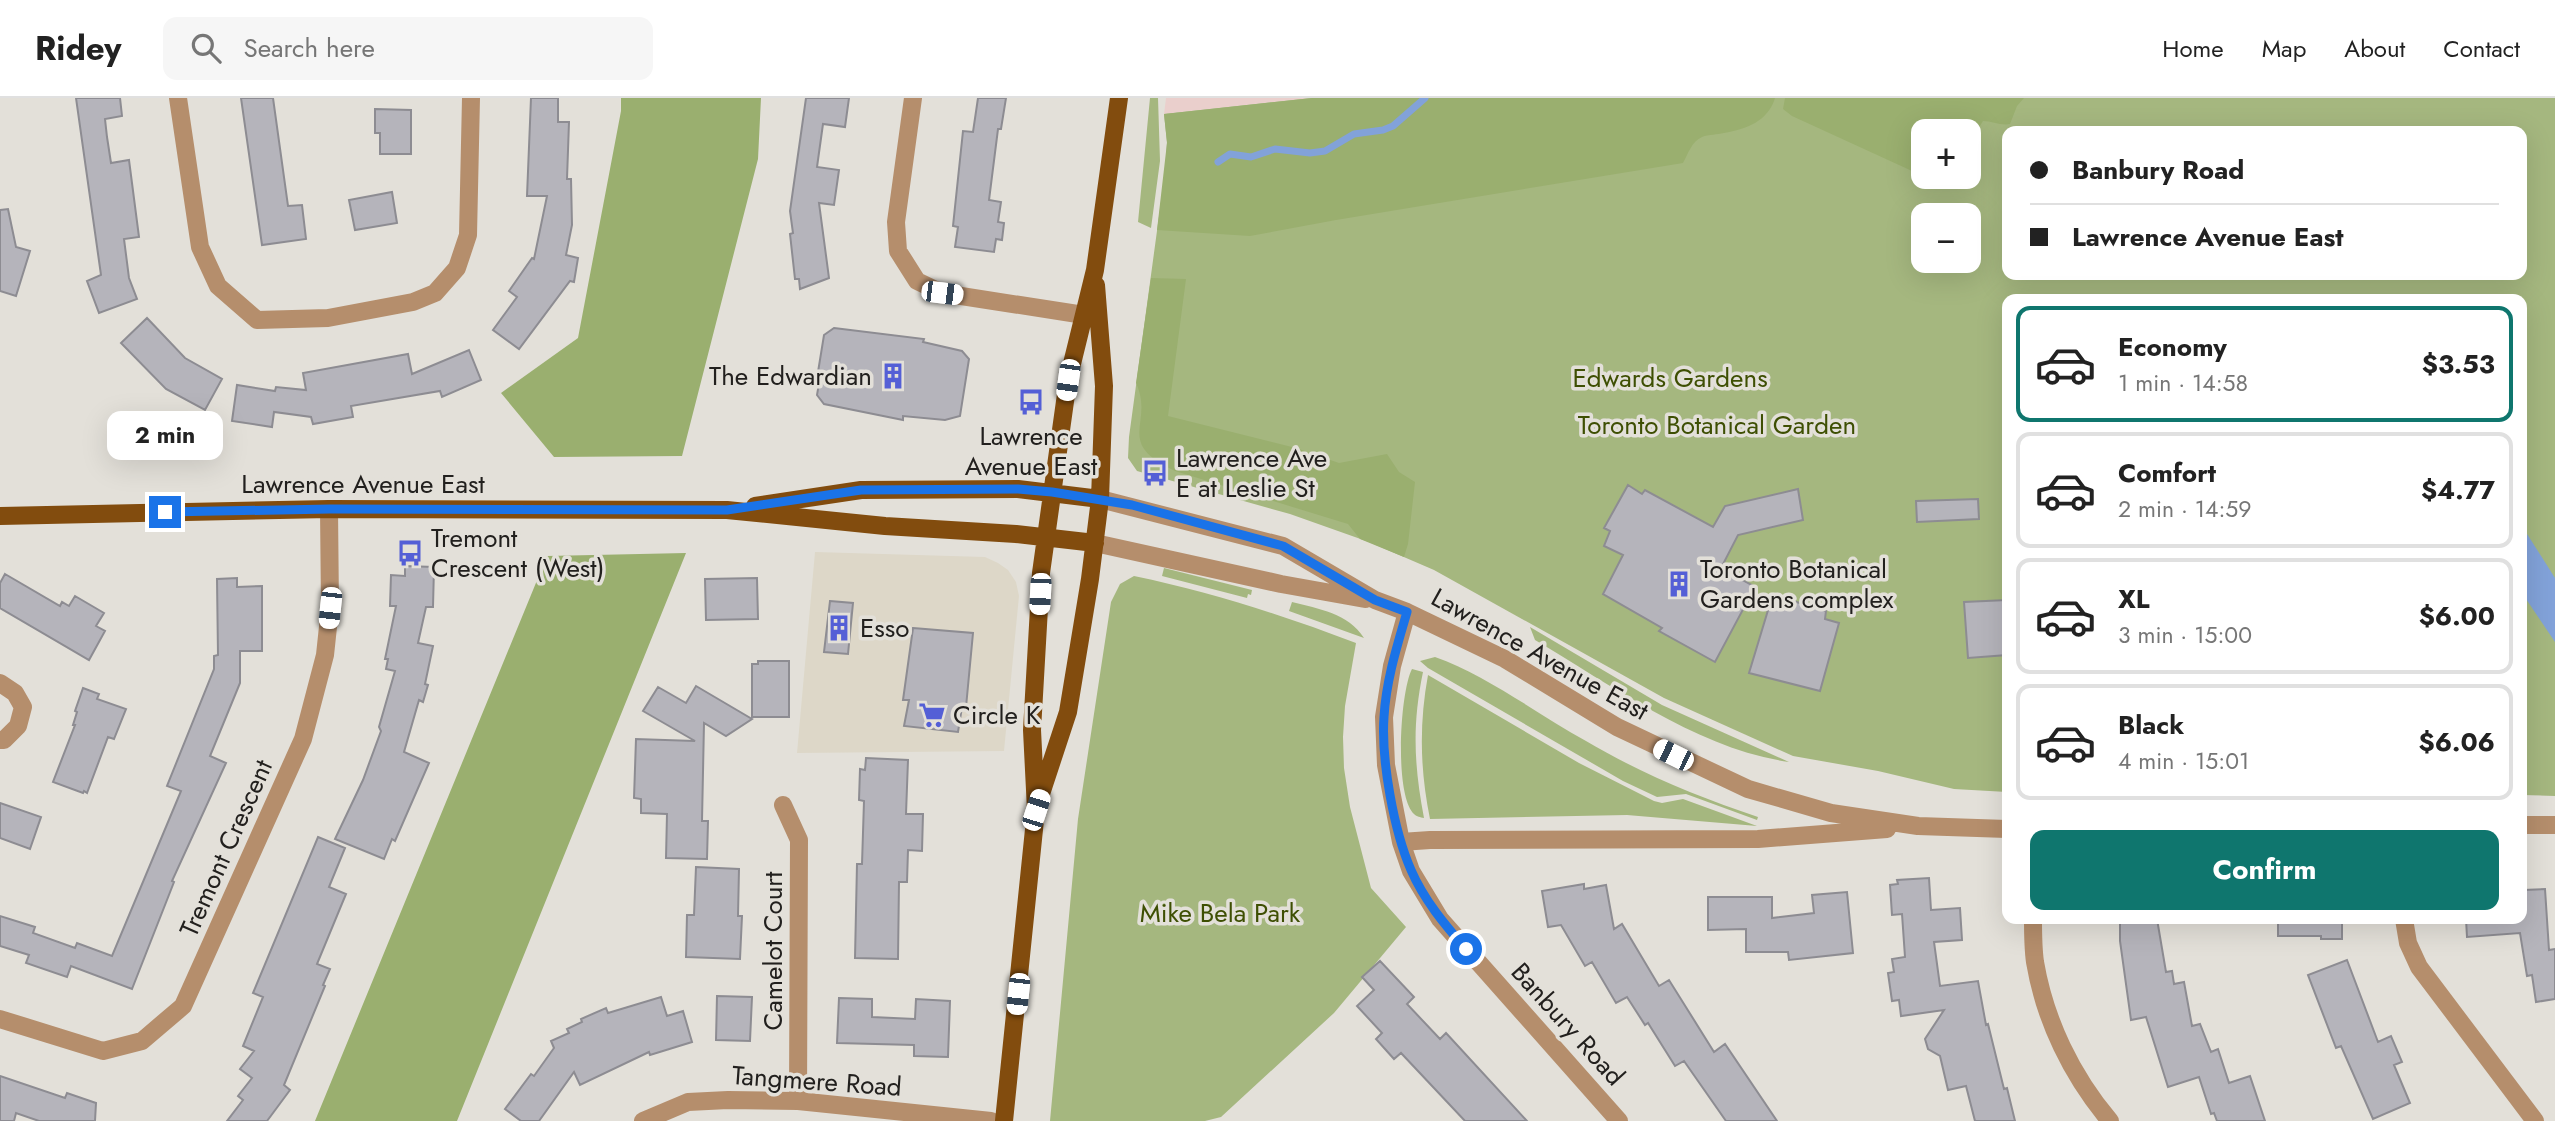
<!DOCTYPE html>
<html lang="en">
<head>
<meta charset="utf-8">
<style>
	body { margin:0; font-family:Jost,sans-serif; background:#f6f6f6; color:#222; height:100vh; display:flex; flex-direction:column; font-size:26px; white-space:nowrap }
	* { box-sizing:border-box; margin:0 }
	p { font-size:23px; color:#767676 }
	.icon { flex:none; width:38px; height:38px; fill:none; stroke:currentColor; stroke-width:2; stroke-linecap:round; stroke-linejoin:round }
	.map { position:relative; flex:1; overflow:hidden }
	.panel { position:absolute; left:2002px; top:196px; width:525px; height:630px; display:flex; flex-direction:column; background:#fff; border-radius:14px; box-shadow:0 7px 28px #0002 }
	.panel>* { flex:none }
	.top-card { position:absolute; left:2002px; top:28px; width:525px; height:154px; border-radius:14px; box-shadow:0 7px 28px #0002; display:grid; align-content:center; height:154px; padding:0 28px; background:#fff }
	.fabs { position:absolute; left:1911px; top:21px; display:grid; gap:14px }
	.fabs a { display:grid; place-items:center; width:70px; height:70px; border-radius:14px; background:#fff; box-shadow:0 7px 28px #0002; font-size:35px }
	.end { position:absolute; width:32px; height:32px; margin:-16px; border:9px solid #1a73e8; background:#fff; box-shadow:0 0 0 4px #fff }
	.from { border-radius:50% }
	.bubble { position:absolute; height:49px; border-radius:14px; background:#fff; box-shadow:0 7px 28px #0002; font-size:23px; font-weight:700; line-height:49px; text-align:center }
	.car { position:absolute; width:21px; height:42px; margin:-21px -10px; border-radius:9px; box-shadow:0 0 5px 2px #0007; background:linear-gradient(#fff 24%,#345 0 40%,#fff 0 76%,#345 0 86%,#fff 0) }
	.top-card b { display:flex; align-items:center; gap:24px; height:66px; font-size:26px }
	.top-card b+b { border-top:2px solid #e0e0e0 }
	.top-card i { width:18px; height:18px; background:#222 }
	ul { padding:12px 0 0; list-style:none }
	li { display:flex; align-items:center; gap:21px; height:116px; margin:0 14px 10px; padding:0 14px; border:4px solid #e0e0e0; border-radius:14px }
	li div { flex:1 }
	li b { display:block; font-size:26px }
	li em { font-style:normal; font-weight:700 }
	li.selected { border-color:#0f766e }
	li>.icon { width:63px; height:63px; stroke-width:1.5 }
	.primary-button { display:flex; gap:14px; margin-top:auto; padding:14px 28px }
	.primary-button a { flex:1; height:80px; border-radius:14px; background:#0f766e; color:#fff; font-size:28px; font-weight:700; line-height:80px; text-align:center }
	header { display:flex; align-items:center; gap:42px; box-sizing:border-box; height:98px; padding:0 35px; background:#fff; border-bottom:2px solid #e0e0e0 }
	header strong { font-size:33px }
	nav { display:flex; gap:38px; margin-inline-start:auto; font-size:24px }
	.search { width:490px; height:63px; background:#f6f6f6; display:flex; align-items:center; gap:18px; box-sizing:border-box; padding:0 24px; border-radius:14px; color:#767676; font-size:26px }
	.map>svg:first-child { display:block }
	.built { fill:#ddd7c8 }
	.education { fill:#eacfcc }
	.green { fill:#a5b77f; fill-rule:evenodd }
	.forest { fill:#9aaf6f }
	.water { fill:#82a2d9 }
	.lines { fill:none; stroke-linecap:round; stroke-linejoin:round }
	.stream { stroke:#82a2d9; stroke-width:7 }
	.building { fill:#b5b4bb; stroke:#8d8c92; stroke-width:2 }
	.minor { stroke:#b58e6c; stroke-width:18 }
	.major { stroke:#824c0e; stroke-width:18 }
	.route { stroke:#1a73e8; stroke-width:9 }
	.labels { text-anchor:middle; stroke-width:7; stroke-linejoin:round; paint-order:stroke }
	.poi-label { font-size:26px; fill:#22201e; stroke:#e3e0d9; text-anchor:start }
	.park-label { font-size:26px; fill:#3e4f03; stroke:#e3e0d9 }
	.street-label { font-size:26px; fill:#22201e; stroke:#e3e0d9 }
</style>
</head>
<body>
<header>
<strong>Ridey</strong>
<div class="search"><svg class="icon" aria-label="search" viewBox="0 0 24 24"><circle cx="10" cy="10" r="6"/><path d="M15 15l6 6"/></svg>Search here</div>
<nav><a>Home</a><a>Map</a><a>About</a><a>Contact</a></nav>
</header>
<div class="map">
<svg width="2555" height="1023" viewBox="0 0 2555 1023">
	<rect width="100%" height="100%" fill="#e3e0d9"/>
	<path class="built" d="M815,454L985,459L998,465L1008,472L1016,484L1019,498L1004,653L797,655Z"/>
	<path class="education" d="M1166,0H1312L1164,16Z"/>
	<path class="green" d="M1150,0H1158L1160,63L1151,130L1138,124Z
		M1312,0H2555V698L2522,697V201H2007V694L1954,691L1878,673L1793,658L1664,600L1434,472L1369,444L1290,416L1137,373L1128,360L1129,339L1165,74L1167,44L1164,16ZM1923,33H1969V79H1923ZM2007,33H2522V177H2007ZM1923,117H1969V163H1923Z
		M1164,470L1252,492L1251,497L1248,496L1247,500L1162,478Z
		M1134,478C1211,494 1282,517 1356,545L1345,608L1343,639L1344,670L1350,709L1371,790L1406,829L1334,915L1221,1019L1205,1023H1050L1078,721L1111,504L1120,486Z
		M1292,504C1319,511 1348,515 1364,540L1289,513Z
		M1530,529L1662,607L1789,664C1698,651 1613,588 1535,542Z
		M1435,559C1486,577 1539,617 1586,643C1640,675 1698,699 1758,719L1757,722L1686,696L1657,699L1623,683L1428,570L1420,563Z
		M1412,571L1423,574C1412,627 1414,667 1424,720C1420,719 1417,719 1414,716C1394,697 1400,594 1412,571Z
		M1428,577L1579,665L1654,703L1662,705L1683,701L1757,728L1627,717L1430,721C1420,672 1419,626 1428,577Z"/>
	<path class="forest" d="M621,0H761L758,61L682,358L554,359L501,295L578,240L621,13Z
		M1312,0H1775C1768,23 1747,31 1724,35C1717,37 1709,36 1702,39C1692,43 1688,56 1683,65L1336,122L1250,138L1157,132L1167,45L1164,16Z
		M1785,0H2024L2017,8L2010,26C2001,28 1992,23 1983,23L1969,45V33H1923V78L1792,18L1783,11Z
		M1151,180L1186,181L1168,318L1296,350L1339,365L1387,356L1399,374L1415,384L1408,446L1404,459L1360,441L1348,426L1175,373C1113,344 1155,326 1136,285Z
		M686,455L457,1023H315L547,458Z"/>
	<path class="water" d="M2522,428L2555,480V544L2522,495Z"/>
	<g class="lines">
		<path class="stream" d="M1218,64L1230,56L1251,59L1275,51L1310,55L1325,53L1354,36L1383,32L1393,28L1425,0"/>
	</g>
	<path class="building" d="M76,0H120L122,18L105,21L107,39L111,65L129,62L139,139L124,141L129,180L137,201L99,215L87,183L101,177Z
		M241,0H273L288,108L302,107L306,141L262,147Z
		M531,0H558V24H569L567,81H571L572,127L566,157L578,160L574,184L570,183L519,251L493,232L517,199L509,193L532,160L534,161L547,98H527Z
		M806,0H849L845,29L823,26L817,69L839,72L834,107L819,105L829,180L800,191L799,181H795L790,136L793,135L790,113Z
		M978,0H1006L1001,31H998L989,102L1001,104L998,124L1004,125L1002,142L996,141L994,154L955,149L958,129L953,128L963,33L973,34Z
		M375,11L411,12V56H380V35H375Z
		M392,94L397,125L355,132L349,102Z
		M8,111L16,149L30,153L16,198L0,193V112Z
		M147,220L185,260L222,281L205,312L166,291L121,245Z
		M834,230L924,241L923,244L962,253L969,261L960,318L945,322L903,318V322L824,306L817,297L821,274H818L824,237Z
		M469,252L481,282L442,299L440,293L351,308L353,319L313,326L311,319L274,314L272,329L232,323L237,287L275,293L276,289L306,292L303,275L408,256L412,276Z
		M1628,387L1642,396L1645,392L1713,429L1725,408L1798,391L1803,422L1738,437L1721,470L1755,489L1715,564L1659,533L1662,530L1603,496L1623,457L1604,448L1610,433L1604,430Z
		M1978,401L1979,421L1917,424L1916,403Z
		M405,468L434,469L433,509H426L418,545L433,548L425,586L428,587L423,604L419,602L404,654L429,665L395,743L392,741L384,761L335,741L363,682L381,633L379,629L395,573L386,571L388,561H385L396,508H390L391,477L405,478Z
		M5,476L60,508L62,504L69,508L75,498L104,515L96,528L105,533L89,562L0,510V485Z
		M237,480V489L262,488V553H240V585L210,658L226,665L172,783L174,784L132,891L71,868L67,879L26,865L29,857L0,848V818L35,829L33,835L75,850L77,845L112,858L181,693L167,688L214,571V558L218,557L217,481Z
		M757,480L758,521L706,522L705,481Z
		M1772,499L1788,508L1790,502L1826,513L1825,521L1839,525L1820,593L1749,575Z
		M2007,502V557L1968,560L1964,504Z
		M830,503L853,505L848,556L824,554Z
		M913,530L973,535L966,609H962L958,634L904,628L909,602H903Z
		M758,563H789V619H752V566H758Z
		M696,588L752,621L726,638L704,625L702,723H708L707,761L666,760L667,716L641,715V701L634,700L636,641L695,643L643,613L658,589L686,605Z
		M83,590L99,596L97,601L126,611L114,641L108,639L87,695L84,693L83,695L53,684L75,627H73L77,614L75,613Z
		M866,660L908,662L906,716H923L922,753L908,752L907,784H899L898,861L855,860L857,766H862L864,703L859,702L860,671L865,672Z
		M0,705L41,719L30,751L0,740Z
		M318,739L345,750L329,789L346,796L317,866L330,871L323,887L325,888L284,987L290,992L267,1023H227L243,1002L238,998L252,980L240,971L254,953L243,948L263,899L253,895Z
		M696,769L739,771L738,818H742L740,861L686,859L687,817H694Z
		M1929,780L1931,812L1960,810L1962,842L1934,844L1940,888L1978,883L1986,927L1988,926L2004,991L2007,990L2015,1023H1975L1966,988L1948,992L1940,958L1928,951L1925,941L1944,912L1901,918L1899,902L1892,903L1888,875L1894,874L1892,861L1905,859L1902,816L1892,817L1890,787L1898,786L1897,782Z
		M1584,786V791L1606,787L1614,831L1622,826L1659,888L1669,882L1714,954L1725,946L1777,1023H1726L1684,963L1675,968L1648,925L1645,927L1627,899L1616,905L1592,864L1585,868L1561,827L1548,829L1542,793Z
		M2545,791L2549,852L2555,851V901L2536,904L2532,877L2527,878L2520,835L2467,839L2466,821H2522L2524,792Z
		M1847,794L1853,855L1789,862L1788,854H1746V831L1708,832V799H1772V820L1814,815L1812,797Z
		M2120,821H2157L2166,874L2172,873L2174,886L2184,884L2192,928L2200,926L2211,954L2218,951L2229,985L2250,978L2265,1023H2217L2214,1015L2211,1016L2199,979L2168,989L2146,919L2131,922L2120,843Z
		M2278,821H2342V841H2321V838H2278Z
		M2347,862L2378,944L2391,938L2402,964L2394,967L2410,1005L2373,1021L2341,948L2336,950L2308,877Z
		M1380,863L1414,899L1407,906L1440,941L1446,935L1527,1023H1465L1401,955L1394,961L1376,941L1382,935L1357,908L1374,892L1362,879Z
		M717,898L752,899L750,943L716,942Z
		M661,899L667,918L683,913L692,944L650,957L649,954L580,987L574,974L539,1023H521L505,1011L531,976L534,978L554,950L551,943L569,935L567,931L582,924L581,921L606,910L608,915Z
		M839,900L872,901V919L915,921L916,901L950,903L948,959L914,958V947L837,945Z
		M0,978L65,1000L67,995L96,1005L95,1023H39L16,1015L14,1023H0Z"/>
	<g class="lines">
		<path class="minor" d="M178,0L200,149L218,188L257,222L328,220L413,204L435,195L457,170L468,137L471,0
			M913,0L896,124L898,153L917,183L942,195L1084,217
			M1100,401L1283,448L1375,502L1407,514L1505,561L1617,629L1748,691L1831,715L1918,728L2007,731
			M1095,445L1281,486L1365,501
			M1407,514L1392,568L1384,619L1386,667L1401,744L1411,773L1440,821L1619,1023
			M0,585L15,595L23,609L18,628L4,642H0
			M783,707L799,742L798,1003
			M2522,727H2555
			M1401,744L1430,742L1758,741L1887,731
			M2033,821C2033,835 2033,850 2035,864C2045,923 2072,978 2110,1023
			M2404,821L2408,845L2419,869L2535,1023
			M0,921L103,953L142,943L183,908L303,641L325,557L330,510L329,411
			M643,1023L688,1004L728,1002L798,1003L991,1023"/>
		<path class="major" d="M755,408L861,392L1018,391L1100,401
			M0,418L329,411L727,412L885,428L1016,436L1095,445
			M1039,702L1068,614L1090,481L1100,401L1104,288L1096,187
			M1004,1023L1036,712L1032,632L1041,475L1068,282L1095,172L1119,0"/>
	</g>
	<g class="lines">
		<path class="route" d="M165,414L330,411L727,412L861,392L1018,391L1052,394L1132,407L1283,448L1375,502L1407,514C1397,548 1386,583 1384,619C1381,662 1394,733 1411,772C1424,802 1445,827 1466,851"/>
	</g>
	<defs>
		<g id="building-bare" transform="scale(2.1)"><path d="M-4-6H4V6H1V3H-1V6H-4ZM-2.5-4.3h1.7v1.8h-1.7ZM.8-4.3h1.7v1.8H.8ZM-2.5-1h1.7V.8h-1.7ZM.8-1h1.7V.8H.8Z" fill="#545fd6" stroke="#e3e0d9" stroke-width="2.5" paint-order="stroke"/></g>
		<g id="bus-bare" transform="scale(2.1)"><path d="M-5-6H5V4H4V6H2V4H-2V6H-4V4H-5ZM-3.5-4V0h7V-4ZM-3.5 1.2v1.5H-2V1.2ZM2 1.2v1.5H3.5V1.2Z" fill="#545fd6" stroke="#e3e0d9" stroke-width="2.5" paint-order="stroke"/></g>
		<g id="supermarket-bare" transform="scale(2.1)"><path d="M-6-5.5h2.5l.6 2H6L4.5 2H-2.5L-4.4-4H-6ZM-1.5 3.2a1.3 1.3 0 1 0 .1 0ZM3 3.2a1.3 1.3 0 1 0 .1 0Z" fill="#545fd6" stroke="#e3e0d9" stroke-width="2.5" paint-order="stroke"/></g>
	</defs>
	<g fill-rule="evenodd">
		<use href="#building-bare" x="893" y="278"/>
		<use href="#bus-bare" x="1031" y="304"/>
		<use href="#bus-bare" x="1155" y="375"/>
		<use href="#bus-bare" x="410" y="455"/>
		<use href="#building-bare" x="1679" y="486"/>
		<use href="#building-bare" x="839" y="530"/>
		<use href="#supermarket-bare" x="932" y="617"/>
	</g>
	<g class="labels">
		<g class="poi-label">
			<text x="872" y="287" text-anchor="end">The Edwardian</text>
			<text x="1031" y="347" text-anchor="middle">Lawrence<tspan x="1031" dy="30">Avenue East</tspan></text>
			<text x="1176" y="369">Lawrence Ave<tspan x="1176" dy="30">E at Leslie St</tspan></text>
			<text x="431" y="449">Tremont<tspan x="431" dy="30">Crescent (West)</tspan></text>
			<text x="1700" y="480">Toronto Botanical<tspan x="1700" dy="30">Gardens complex</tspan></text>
			<text x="860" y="539">Esso</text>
			<text x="953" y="626">Circle K</text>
		</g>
		<g class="park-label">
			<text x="1670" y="289">Edwards Gardens</text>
			<text x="1717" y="336">Toronto Botanical Garden</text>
			<text x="1220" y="824">Mike Bela Park</text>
		</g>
		<g class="street-label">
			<text x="363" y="395">Lawrence Avenue East</text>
			<text transform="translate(1540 556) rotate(29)" y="9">Lawrence Avenue East</text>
			<text transform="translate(226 750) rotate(-66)" y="9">Tremont Crescent</text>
			<text transform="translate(773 853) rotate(-90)" y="9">Camelot Court</text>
			<text transform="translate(1568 926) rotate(48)" y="9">Banbury Road</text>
			<text transform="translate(817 983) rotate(4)" y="9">Tangmere Road</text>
		</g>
	</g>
</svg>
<div class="fabs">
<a>+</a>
<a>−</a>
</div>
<i class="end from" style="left:1466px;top:851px"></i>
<i class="end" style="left:165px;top:414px"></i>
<div class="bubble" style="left:107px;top:313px;width:116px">2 min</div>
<i class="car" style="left:942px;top:195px;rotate:97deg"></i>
<i class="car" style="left:1068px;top:282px;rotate:188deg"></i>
<i class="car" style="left:1040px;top:496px;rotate:183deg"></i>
<i class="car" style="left:330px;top:510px;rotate:186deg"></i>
<i class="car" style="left:1673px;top:657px;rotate:296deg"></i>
<i class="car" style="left:1036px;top:712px;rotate:18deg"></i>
<i class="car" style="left:1018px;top:896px;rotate:186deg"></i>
<div class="top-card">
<b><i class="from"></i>Banbury Road</b>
<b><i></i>Lawrence Avenue East</b>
</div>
<section class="panel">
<ul>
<li class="selected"><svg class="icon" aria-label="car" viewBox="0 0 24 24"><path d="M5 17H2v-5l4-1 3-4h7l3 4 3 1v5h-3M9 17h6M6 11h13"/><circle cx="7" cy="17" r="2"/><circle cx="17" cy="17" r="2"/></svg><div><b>Economy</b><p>1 min · 14:58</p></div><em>$3.53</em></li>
<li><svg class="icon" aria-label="car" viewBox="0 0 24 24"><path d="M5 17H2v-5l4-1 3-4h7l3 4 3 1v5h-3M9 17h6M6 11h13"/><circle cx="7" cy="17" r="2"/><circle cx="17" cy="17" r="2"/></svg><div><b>Comfort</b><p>2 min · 14:59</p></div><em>$4.77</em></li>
<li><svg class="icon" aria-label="car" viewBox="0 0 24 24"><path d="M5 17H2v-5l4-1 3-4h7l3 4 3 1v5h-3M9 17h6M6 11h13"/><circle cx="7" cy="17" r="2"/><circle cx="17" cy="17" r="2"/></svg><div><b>XL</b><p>3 min · 15:00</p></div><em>$6.00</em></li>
<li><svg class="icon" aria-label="car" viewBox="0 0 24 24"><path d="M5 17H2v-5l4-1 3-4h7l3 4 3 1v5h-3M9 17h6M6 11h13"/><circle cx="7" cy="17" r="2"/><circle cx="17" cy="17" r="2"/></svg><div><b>Black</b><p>4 min · 15:01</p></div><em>$6.06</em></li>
</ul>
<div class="primary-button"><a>Confirm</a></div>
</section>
</div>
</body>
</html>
